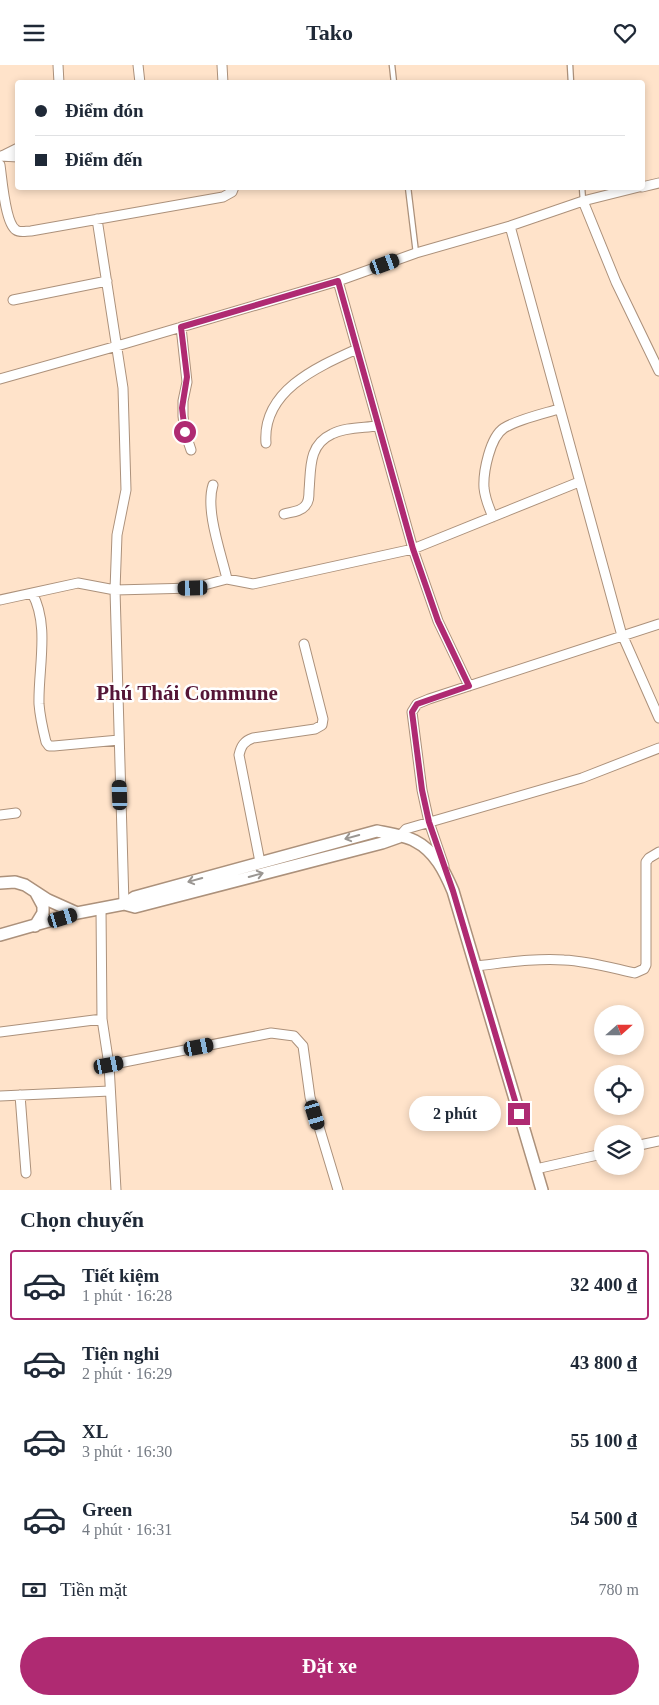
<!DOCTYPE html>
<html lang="vi">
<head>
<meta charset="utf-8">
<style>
	body { margin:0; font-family:"Times New Roman",serif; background:#f6f6f7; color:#1f2937; height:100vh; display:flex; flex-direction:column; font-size:19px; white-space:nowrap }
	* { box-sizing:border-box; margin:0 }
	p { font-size:16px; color:#747a83 }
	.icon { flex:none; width:28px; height:28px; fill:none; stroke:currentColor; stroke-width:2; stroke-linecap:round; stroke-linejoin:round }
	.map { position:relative; height:1125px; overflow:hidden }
	.sheet { display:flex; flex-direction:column; background:#fff; flex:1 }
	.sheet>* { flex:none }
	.hud { position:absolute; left:15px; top:15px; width:630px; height:110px; border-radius:5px; box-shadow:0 2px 8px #0003; display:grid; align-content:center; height:110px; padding:0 20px; background:#fff }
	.needle { width:32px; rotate:69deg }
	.tools { position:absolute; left:594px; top:940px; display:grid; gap:10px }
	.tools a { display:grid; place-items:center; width:50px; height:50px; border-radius:50%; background:#fff; box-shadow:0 2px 8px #0003; font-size:25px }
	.end { position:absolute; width:22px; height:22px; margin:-11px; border:6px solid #af2a72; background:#fff; box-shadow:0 0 0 2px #fff }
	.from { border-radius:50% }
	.bubble { position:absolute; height:35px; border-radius:18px; background:#fff; box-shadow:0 2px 8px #0003; font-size:16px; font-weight:600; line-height:35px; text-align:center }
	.car { position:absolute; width:15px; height:30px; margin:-15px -8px; border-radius:6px; box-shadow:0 0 4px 1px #0007; background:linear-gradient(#222 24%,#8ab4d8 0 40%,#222 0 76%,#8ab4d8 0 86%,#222 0) }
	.hud b { display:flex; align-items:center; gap:18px; height:48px; font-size:19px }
	.hud b+b { border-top:1px solid #e0e1e3 }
	.hud i { width:12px; height:12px; background:#1f2937 }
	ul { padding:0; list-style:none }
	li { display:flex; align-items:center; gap:15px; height:70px; margin:0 10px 8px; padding:0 10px; border:2px solid transparent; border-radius:5px }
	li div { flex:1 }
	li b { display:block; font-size:19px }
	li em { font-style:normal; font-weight:600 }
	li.selected { border-color:#af2a72 }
	li>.icon { width:45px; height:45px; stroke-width:1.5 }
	h2 { padding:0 20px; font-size:22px; line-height:60px }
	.pay { display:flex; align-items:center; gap:12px; height:55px; padding:0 20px; font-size:19px }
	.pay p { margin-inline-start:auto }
	.button { display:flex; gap:10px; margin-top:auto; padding:10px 20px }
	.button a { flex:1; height:58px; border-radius:30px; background:#af2a72; color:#fff; font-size:20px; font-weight:600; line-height:58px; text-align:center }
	header { display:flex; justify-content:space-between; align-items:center; height:65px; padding:0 20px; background:#fff; font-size:22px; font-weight:600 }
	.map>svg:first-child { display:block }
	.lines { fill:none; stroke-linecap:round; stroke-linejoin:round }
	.lane-casing { stroke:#ac917b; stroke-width:7 }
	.street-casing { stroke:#ac917b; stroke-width:11 }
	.secondary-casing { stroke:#ac917b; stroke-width:14 }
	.lane { stroke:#fff; stroke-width:4.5 }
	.street { stroke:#fff; stroke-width:9 }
	.secondary { stroke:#fff; stroke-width:11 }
	.oneway { stroke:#9a9692 }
	.route { stroke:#af2a72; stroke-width:6 }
	.labels { text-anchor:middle; stroke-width:5; stroke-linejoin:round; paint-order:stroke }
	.district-label { font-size:21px; font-weight:bold; fill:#551536; stroke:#fff }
</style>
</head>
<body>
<header><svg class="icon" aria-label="menu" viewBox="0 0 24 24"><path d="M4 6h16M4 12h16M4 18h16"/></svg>Tako<svg class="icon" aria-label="heart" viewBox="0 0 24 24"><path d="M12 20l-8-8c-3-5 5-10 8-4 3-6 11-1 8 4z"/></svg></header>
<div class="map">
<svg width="659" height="1125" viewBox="0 0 659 1125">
	<rect width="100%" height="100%" fill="#ffe3ca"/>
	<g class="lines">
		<g class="lane-casing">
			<path id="lane" d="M392,0L394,18
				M570,0L571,18
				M408,122L416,188
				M582,122L583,136"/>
		</g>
		<g class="street-casing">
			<path id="street" d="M58,0L59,18
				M138,0L140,18
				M222,0L223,18
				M4,90L18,83
				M0,91L18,92
				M0,100C2,113 5,158 16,165C20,168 26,166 31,166L223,132L232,127L234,122
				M642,122L659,118
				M583,136L639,122
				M97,154L123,323L126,425L117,470L115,525L124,839
				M510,161L621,567L659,653
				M338,216L413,484L438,556L469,621
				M13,235L107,216
				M181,262L187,317L183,336V351L185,367L191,385
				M0,314L117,281L338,216L416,188L510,161L583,136L616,217L659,306
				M266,378C262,326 317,302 357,284
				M213,420C205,445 221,488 227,514
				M284,449C291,447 300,447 305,441C309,437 309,432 309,426C311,404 308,380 332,369C345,362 363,363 377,361
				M493,452C489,443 485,433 484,423C483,407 490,372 504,363C519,354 542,349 559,344
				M32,528C50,560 38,604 39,639C40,652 43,665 46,677L49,681H54L119,675
				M0,535L78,518L115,525L193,523L227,514L253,519L413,484L579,417
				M0,750L16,748
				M399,772L406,764L582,713L659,683
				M260,797L239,690C241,681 244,676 253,673L315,664L322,660L323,654L304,579
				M444,801L429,757L422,725L412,647L417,639L429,634L659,559
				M101,844L102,954L109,1000L116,1125
				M475,901C504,898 534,893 564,895C588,896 612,903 635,908L644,904L646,900V797L649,793L659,787
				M0,967L102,954
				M109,1000L271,968L294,971L303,981L310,1032L338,1125
				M20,1030L26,1108
				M0,1031L110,1026
				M635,1081L659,1076
				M536,1104L602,1089"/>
		</g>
		<g class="secondary-casing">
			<path id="secondary" d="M0,818L15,817L25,820L48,835L77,848
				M124,839L135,832L377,766C387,768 407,771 415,776C435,786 445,807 453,826L542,1125
				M35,861L43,848V841L36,828
				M0,870L77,848L124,839L135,842L382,778L399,772"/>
		</g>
		<use href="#lane" class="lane"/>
		<use href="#street" class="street"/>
		<use href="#secondary" class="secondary"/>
	</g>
	<defs><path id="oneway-shaft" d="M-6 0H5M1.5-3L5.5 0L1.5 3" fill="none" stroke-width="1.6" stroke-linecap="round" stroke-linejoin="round" transform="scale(1.25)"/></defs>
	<g class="oneway">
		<use href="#oneway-shaft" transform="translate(352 772) rotate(165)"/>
		<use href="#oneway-shaft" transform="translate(256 810) rotate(-15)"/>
		<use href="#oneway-shaft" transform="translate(195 815) rotate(165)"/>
	</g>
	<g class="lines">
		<path class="route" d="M185,367L182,343L187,312L181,262L338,216L413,484L438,556L469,621L417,639L412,647L422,725L429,757L453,826L519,1049"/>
	</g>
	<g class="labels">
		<g class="district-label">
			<text x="187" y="635">Phú Thái Commune</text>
		</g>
	</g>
</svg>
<div class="tools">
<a><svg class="needle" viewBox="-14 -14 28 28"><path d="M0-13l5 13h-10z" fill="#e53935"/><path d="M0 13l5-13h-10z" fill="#747a83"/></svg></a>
<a><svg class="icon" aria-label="locate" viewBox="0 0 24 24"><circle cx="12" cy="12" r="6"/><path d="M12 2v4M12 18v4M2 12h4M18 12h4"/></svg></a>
<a><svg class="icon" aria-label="layers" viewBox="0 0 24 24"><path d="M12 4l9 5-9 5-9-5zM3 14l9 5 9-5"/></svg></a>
</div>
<i class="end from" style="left:185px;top:367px"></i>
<i class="end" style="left:519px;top:1049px"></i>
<div class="bubble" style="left:409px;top:1031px;width:92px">2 phút</div>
<i class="car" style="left:385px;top:199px;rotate:70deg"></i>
<i class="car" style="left:193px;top:523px;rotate:269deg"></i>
<i class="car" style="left:120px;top:730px;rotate:358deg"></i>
<i class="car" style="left:63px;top:853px;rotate:73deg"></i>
<i class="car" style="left:199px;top:982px;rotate:79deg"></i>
<i class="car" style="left:109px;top:1000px;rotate:79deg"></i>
<i class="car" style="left:315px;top:1050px;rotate:163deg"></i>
<div class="hud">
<b><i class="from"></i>Điểm đón</b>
<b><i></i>Điểm đến</b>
</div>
</div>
<section class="sheet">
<h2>Chọn chuyến</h2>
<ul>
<li class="selected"><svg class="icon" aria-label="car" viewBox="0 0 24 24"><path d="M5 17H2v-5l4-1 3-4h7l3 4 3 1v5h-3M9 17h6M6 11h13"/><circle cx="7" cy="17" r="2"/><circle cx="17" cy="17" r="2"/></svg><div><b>Tiết kiệm</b><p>1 phút · 16:28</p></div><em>32 400 ₫</em></li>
<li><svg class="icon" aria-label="car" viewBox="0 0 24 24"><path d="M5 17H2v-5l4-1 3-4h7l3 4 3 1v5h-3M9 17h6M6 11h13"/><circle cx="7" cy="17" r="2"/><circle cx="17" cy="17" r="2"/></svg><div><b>Tiện nghi</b><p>2 phút · 16:29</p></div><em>43 800 ₫</em></li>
<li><svg class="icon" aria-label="car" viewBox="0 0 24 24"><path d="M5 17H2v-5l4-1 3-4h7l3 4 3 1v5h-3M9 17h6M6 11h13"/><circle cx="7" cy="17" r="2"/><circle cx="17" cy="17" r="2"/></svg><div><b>XL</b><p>3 phút · 16:30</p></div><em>55 100 ₫</em></li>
<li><svg class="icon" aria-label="car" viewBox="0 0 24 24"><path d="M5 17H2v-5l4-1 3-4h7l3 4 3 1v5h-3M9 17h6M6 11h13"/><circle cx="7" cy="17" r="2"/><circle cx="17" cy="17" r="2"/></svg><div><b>Green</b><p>4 phút · 16:31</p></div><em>54 500 ₫</em></li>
</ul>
<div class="pay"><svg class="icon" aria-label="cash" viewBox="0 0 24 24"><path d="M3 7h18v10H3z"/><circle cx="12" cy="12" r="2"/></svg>Tiền mặt<p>780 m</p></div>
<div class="button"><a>Đặt xe</a></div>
</section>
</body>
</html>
